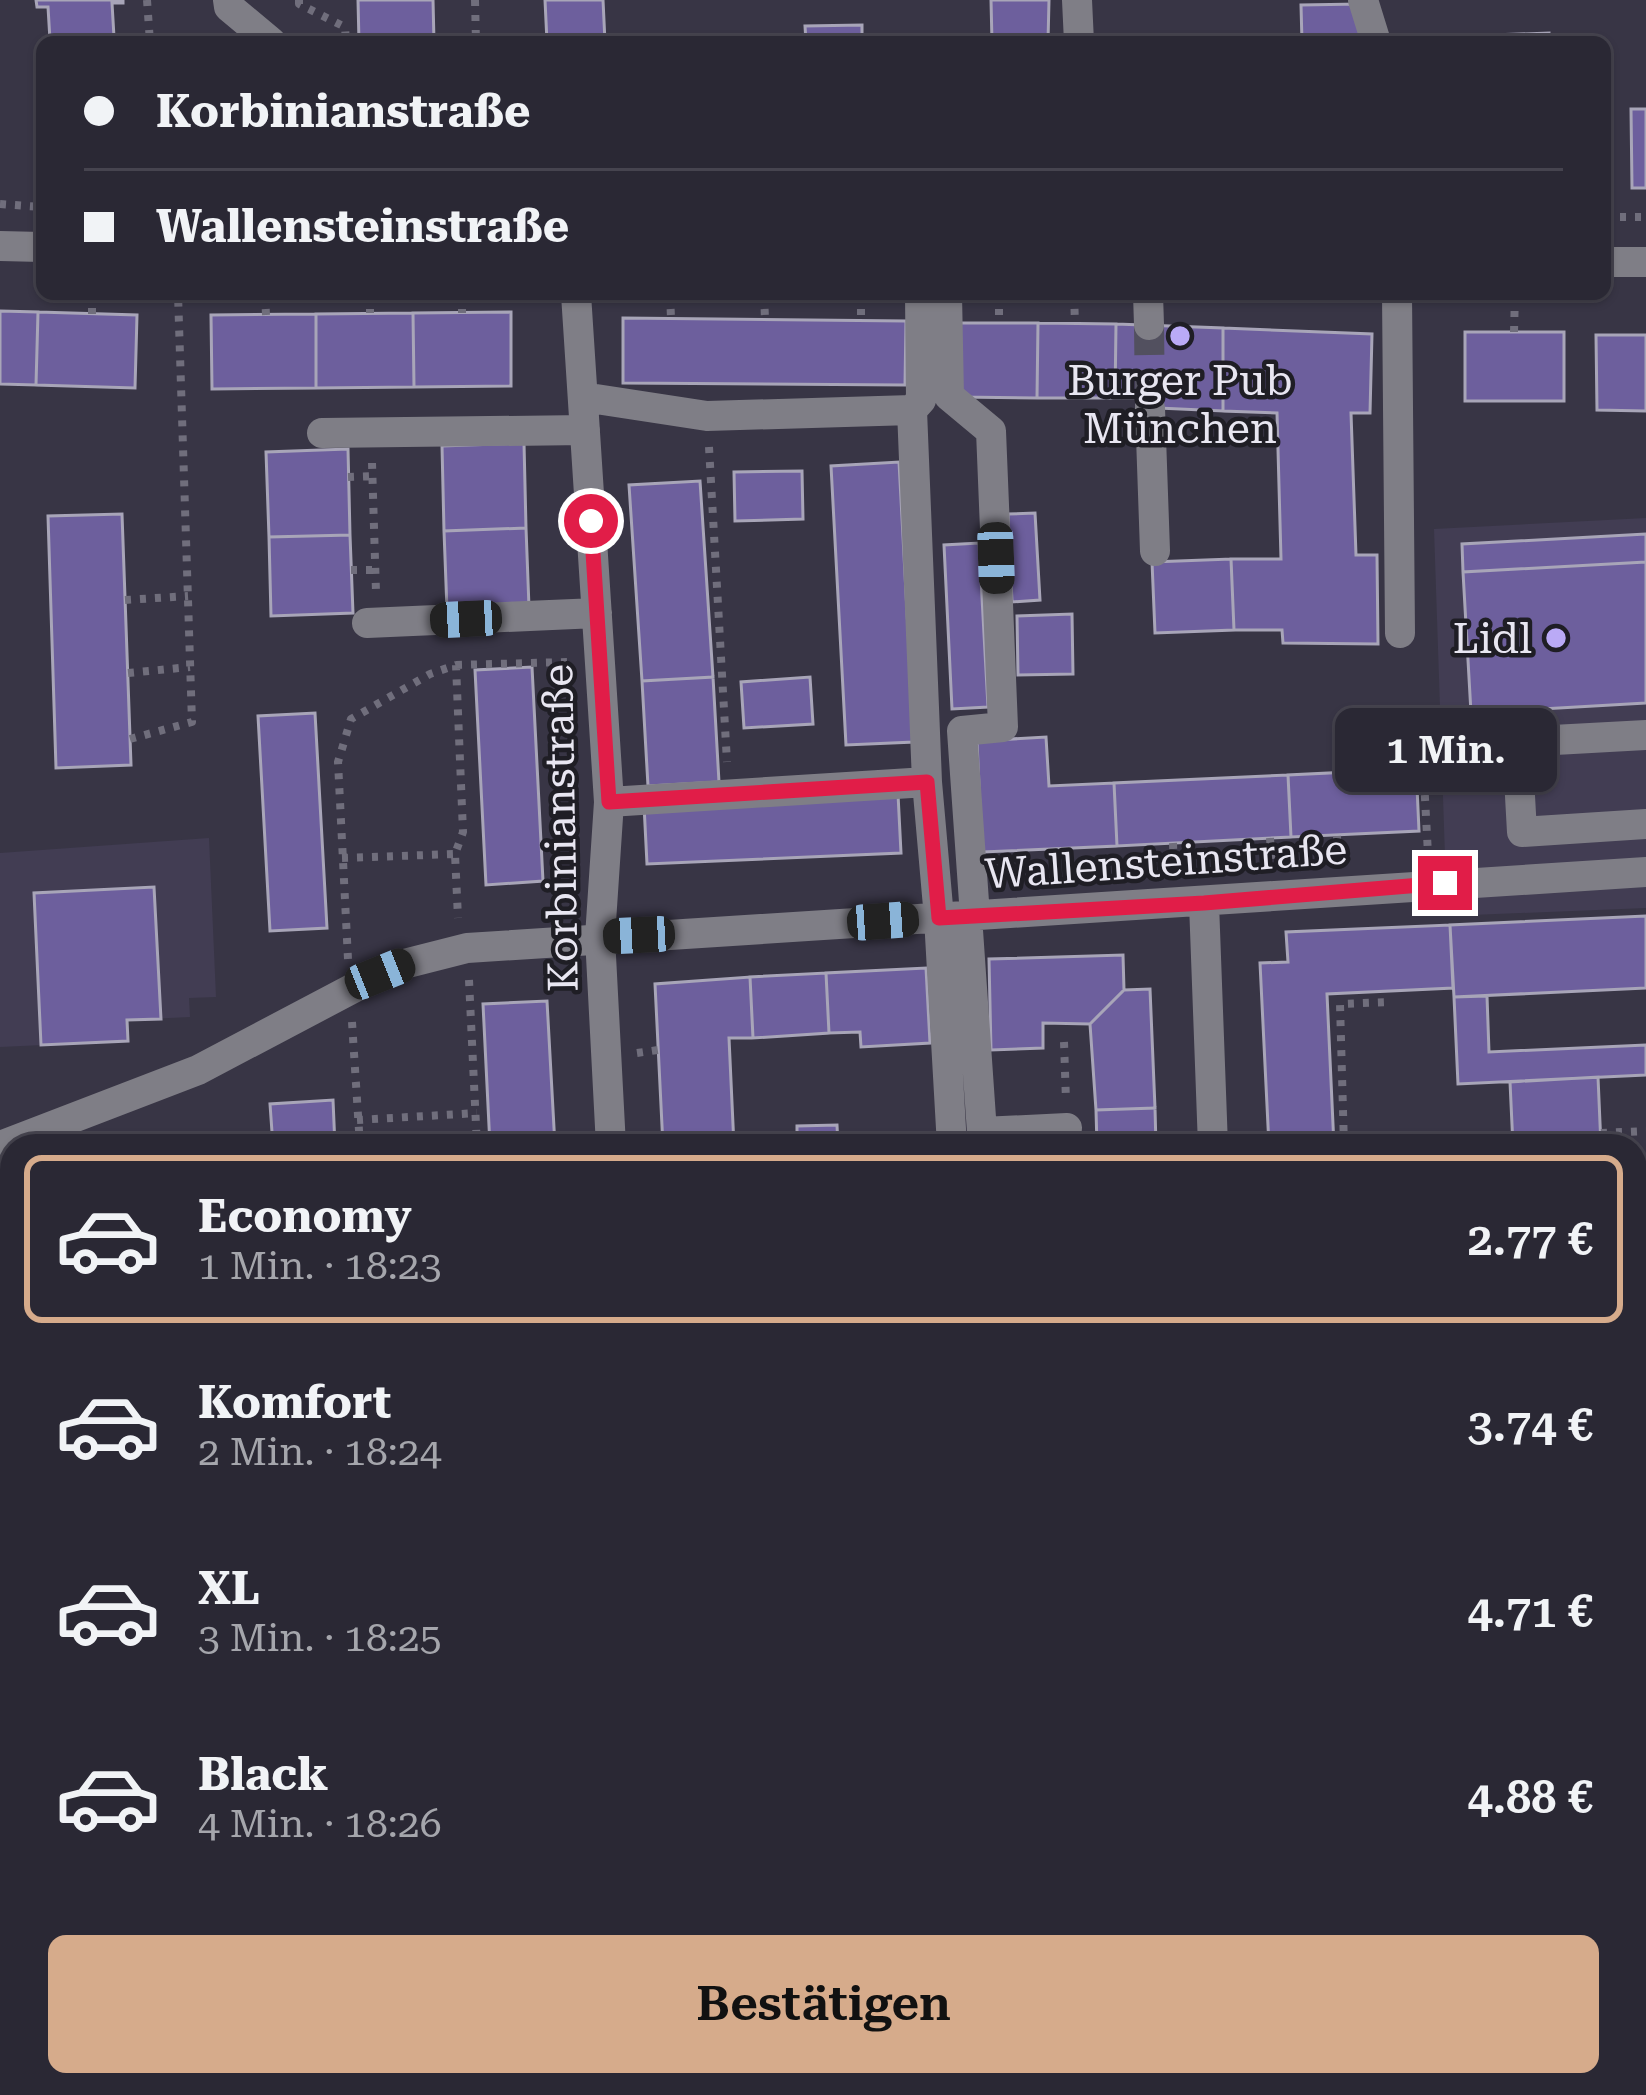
<!DOCTYPE html>
<html lang="de">
<head>
<meta charset="utf-8">
<style>
	body { margin:0; font-family:"Roboto Serif",serif; background:#363440; color:#f1f3f6; height:100vh; display:flex; flex-direction:column; font-size:45px; white-space:nowrap }
	* { box-sizing:border-box; margin:0 }
	p { font-size:39px; color:#a5a6ac }
	.icon { flex:none; width:66px; height:66px; fill:none; stroke:currentColor; stroke-width:2; stroke-linecap:round; stroke-linejoin:round }
	.map { position:relative; flex:1; overflow:hidden }
	.panel { position:absolute; left:0px; top:1134px; width:1647px; height:963px; display:flex; flex-direction:column; background:#2a2834; border-radius:36px 36px 0 0; box-shadow:0 3px 9px #0004,0 0 0 3px #46444f }
	.panel>* { flex:none }
	.guide { position:absolute; left:36px; top:36px; width:1575px; height:264px; border-radius:18px; box-shadow:0 3px 9px #0004,0 0 0 3px #46444f; display:grid; align-content:center; height:264px; padding:0 48px; background:#2a2834 }
	.end { position:absolute; width:54px; height:54px; margin:-27px; border:15px solid #e11d48; background:#fff; box-shadow:0 0 0 6px #fff }
	.from { border-radius:50% }
	.bubble { position:absolute; height:84px; border-radius:18px; background:#2a2834; box-shadow:0 3px 9px #0004,0 0 0 3px #46444f; font-size:39px; font-weight:600; line-height:84px; text-align:center }
	.car { position:absolute; width:36px; height:72px; margin:-36px -18px; border-radius:15px; box-shadow:0 0 9px 3px #0007; background:linear-gradient(#222 24%,#8ab4d8 0 40%,#222 0 76%,#8ab4d8 0 86%,#222 0) }
	.guide b { display:flex; align-items:center; gap:42px; height:114px; font-size:45px }
	.guide b+b { border-top:3px solid #46444f }
	.guide i { width:30px; height:30px; background:#f1f3f6 }
	ul { padding:21px 0 0; list-style:none }
	li { display:flex; align-items:center; gap:36px; height:168px; margin:0 24px 18px; padding:0 24px; border:6px solid transparent; border-radius:18px }
	li div { flex:1 }
	li b { display:block; font-size:45px }
	li em { font-style:normal; font-weight:600 }
	li.selected { border-color:#d6ab8b }
	li>.icon { width:108px; height:108px; stroke-width:1.5 }
	.primary-button { display:flex; gap:24px; margin-top:auto; padding:24px 48px }
	.primary-button a { flex:1; height:138px; border-radius:18px; background:#d6ab8b; color:#111; font-size:48px; font-weight:600; line-height:138px; text-align:center }
	.map>svg:first-child { display:block }
	.built { fill:#423d53 }
	.green { fill:#4c3f73 }
	.building { fill:#6d5f9d; stroke:#a8a5b8; stroke-width:3 }
	.lines { fill:none; stroke-linecap:round; stroke-linejoin:round }
	.minor-tunnel { stroke:#52505f; stroke-width:30; stroke-dasharray:30 15; stroke-linecap:butt }
	.path { stroke:#706e7c; stroke-width:8; stroke-dasharray:6 9; stroke-linecap:butt }
	.minor { stroke:#7f7e86; stroke-width:30 }
	.route { stroke:#e11d48; stroke-width:15 }
	.poi-dot { fill:#baaaf6; stroke:#1f1e25; stroke-width:4.5 }
	.labels { text-anchor:middle; stroke-width:9; stroke-linejoin:round; paint-order:stroke }
	.poi-label { font-size:42px; fill:#e8e6f1; stroke:#1f1e25 }
	.street-label { font-size:42px; fill:#e8e6f1; stroke:#1f1e25 }
</style>
</head>
<body>
<div class="map">
<svg width="1646" height="2095" viewBox="0 0 1646 2095">
	<rect width="100%" height="100%" fill="#383545"/>
	<path class="built" d="M1646,518V908L1447,916L1434,529Z
		M209,838L216,997L189,998L190,1017L127,1020L128,1041L0,1047V853Z"/>
	<path class="green" d="M454,2085H630V2095H454Z"/>
	<path class="building" d="M36,0H123V3H112L114,37L50,40L48,7H37Z
		M358,0H433L434,42H359Z
		M545,0H603L605,42H547Z
		M991,0H1049L1048,42H992Z
		M1359,4L1360,42H1302L1301,5Z
		M862,25V42H806L805,26Z
		M1549,33V42H1439V37Z
		M1631,109H1646V188H1632Z
		M0,311L38,312L36,385L0,384Z
		M38,312L137,315L135,388L36,385Z
		M511,312V386L414,387L413,313Z
		M413,313L414,387L316,388V314Z
		M316,314V388L212,389L211,315Z
		M623,318L906,321L905,385L623,383Z
		M960,323H1038L1037,398L960,397Z
		M1038,323L1116,324L1115,398H1037Z
		M1116,324L1223,328V411L1137,407V398H1115Z
		M1223,328L1372,334L1370,413H1351L1356,555H1377L1378,644L1283,643L1282,630H1234L1231,559H1281L1277,413L1223,411Z
		M1465,332H1564V401H1465Z
		M1596,335H1646V411L1597,410Z
		M524,443L526,528L444,531L442,446Z
		M348,449L350,535L269,537L266,452Z
		M899,462L914,742L846,745L831,466Z
		M802,471L803,519L735,521L734,472Z
		M700,481L713,677L642,681L629,485Z
		M1035,513L1040,600L1012,602L1008,514Z
		M122,514L131,765L56,768L48,516Z
		M526,528L529,607L447,610L444,531Z
		M1646,534V562L1463,572L1462,544Z
		M350,535L353,613L271,616L269,537Z
		M979,543L988,707L952,709L944,545Z
		M1231,559L1234,630L1155,633L1152,562Z
		M1646,562V703L1471,713L1463,572Z
		M1072,614L1073,674L1018,675L1017,616Z
		M532,667L543,881L486,885L475,670Z
		M713,677L719,782L648,786L642,681Z
		M810,677L813,724L744,728L741,682Z
		M315,713L327,928L270,931L258,716Z
		M1414,721L1419,831L1291,837L1288,775L1349,772L1347,725Z
		M1046,737L1049,786L1114,783L1117,846L982,852L977,741Z
		M1288,775L1291,837L1117,846L1114,783Z
		M898,794L901,853L647,864L644,805Z
		M154,887L161,1019L127,1020L128,1041L41,1045L34,893Z
		M1646,916V988L1454,997L1450,925Z
		M1450,925L1453,988L1327,994L1334,1146H1269L1260,963L1288,962L1286,932Z
		M1123,955L1124,990L1090,1024L1043,1023V1048L991,1050L989,959Z
		M926,968L930,1043L861,1047L860,1032L829,1033L826,973Z
		M826,973L829,1033L753,1038L750,977Z
		M750,977L753,1038H729L734,1146H663L655,984Z
		M1150,989L1155,1108L1096,1110L1090,1024L1124,990Z
		M1487,996L1489,1052L1646,1045V1075L1458,1084L1454,997Z
		M547,1001L555,1146H490L483,1004Z
		M1598,1077L1601,1146H1513L1510,1082Z
		M333,1100L335,1146H273L270,1104Z
		M1155,1108L1156,1146H1097L1096,1110Z
		M837,1125L838,1146H797V1126Z
		M1646,1728V1799H1635V1729Z
		M1635,1848H1646V1926H1635Z
		M1635,2061H1646V2095H1622V2085H1635Z
		M0,2084L95,2085V2095H0Z
		M265,2085H335V2095H265Z
		M723,2085H933L934,2095H723Z
		M933,2085H1023L1024,2095H934Z
		M1023,2085H1160V2095H1024Z
		M1160,2085H1302V2095H1160Z
		M1302,2085H1423V2094L1302,2095Z
		M1423,2085H1551V2095H1423Z
		M1551,2085H1622V2095H1551Z"/>
	<g class="lines">
		<path class="minor-tunnel" d="M1149,325L1150,408"/>
		<path class="path" d="M147,0L150,42
			M299,0V4L345,27L346,42
			M475,0L476,42
			M40,53H42
			M0,204L42,207
			M1605,217H1646
			M265,294L266,315
			M370,294V313
			M462,294V313
			M670,294L671,318
			M764,294L765,319
			M861,294V320
			M999,294V323
			M1074,294L1075,324
			M1430,294H1595
			M92,314V294
			M1514,332L1515,294
			M709,447L727,762
			M372,463L376,592
			M348,477L373,476
			M351,570H375
			M125,600L188,596
			M456,665L569,662
			M128,673L190,667
			M130,739L192,722L178,294
			M1415,742H1422L1428,854
			M1337,836L1338,864
			M1270,838L1272,867
			M1173,843L1174,872
			M1053,849L1054,877
			M342,858L455,854
			M348,959L338,762L351,719L430,674L456,665L463,832L455,854L458,918
			M469,980L477,1146
			M352,1022L360,1146
			M1064,1042L1066,1101
			M637,1053L658,1050
			M357,1120L477,1113
			M1601,1133L1646,1131
			M1344,1146L1340,1004L1390,1002
			M1635,1210H1646
			M1635,1503L1646,1504
			M1635,1665L1646,1664
			M0,1891H12"/>
		<path class="minor" d="M228,0L229,7L271,42
			M1077,0L1079,42
			M1363,0L1376,42
			M0,246L42,247
			M1605,262H1646
			M576,294L609,802L600,937L611,1146
			M947,294L949,396L991,431L1003,727L962,731L975,916
			M1148,294L1149,325
			M1397,294L1400,633
			M583,397L707,416L912,410L927,782L939,918L952,1146
			M1150,408L1155,551
			M912,410L921,400L920,294
			M322,433L585,430
			M367,623L597,613
			M1646,735L1517,742L1522,832L1646,824
			M609,802L927,782
			M1204,903L1213,1146
			M967,916L982,1132L1067,1128
			M0,1146L198,1070L380,974L408,963L467,948L1646,872
			M0,1560L12,1750
			M1635,1990H1646
			M0,2012H12
			M664,2085V2095"/>
	</g>
	<g class="lines">
		<path class="route" d="M591,521L609,802L927,782L939,918L1204,903L1445,883"/>
	</g>
	<g class="poi-dot">
		<circle cx="1180" cy="336" r="12"/>
		<circle cx="1556" cy="638" r="12"/>
	</g>
	<g class="labels">
		<g class="poi-label">
			<text x="1180" y="395">Burger Pub<tspan x="1180" dy="48">München</tspan></text>
			<text x="1532" y="653" text-anchor="end">Lidl</text>
		</g>
		<g class="street-label">
			<text transform="translate(560 828) rotate(-91)" y="15">Korbinianstraße</text>
			<text transform="translate(1166 861) rotate(-4)" y="15">Wallensteinstraße</text>
		</g>
	</g>
</svg>
<i class="end from" style="left:591px;top:521px"></i>
<i class="end" style="left:1445px;top:883px"></i>
<div class="bubble" style="left:1335px;top:708px;width:222px">1 Min.</div>
<i class="car" style="left:996px;top:558px;rotate:178deg"></i>
<i class="car" style="left:466px;top:619px;rotate:267deg"></i>
<i class="car" style="left:883px;top:921px;rotate:86deg"></i>
<i class="car" style="left:639px;top:935px;rotate:267deg"></i>
<i class="car" style="left:380px;top:974px;rotate:68deg"></i>
<div class="guide">
<b><i class="from"></i>Korbinianstraße</b>
<b><i></i>Wallensteinstraße</b>
</div>
<section class="panel">
<ul>
<li class="selected"><svg class="icon" aria-label="car" viewBox="0 0 24 24"><path d="M5 17H2v-5l4-1 3-4h7l3 4 3 1v5h-3M9 17h6M6 11h13"/><circle cx="7" cy="17" r="2"/><circle cx="17" cy="17" r="2"/></svg><div><b>Economy</b><p>1 Min. · 18:23</p></div><em>2.77 €</em></li>
<li><svg class="icon" aria-label="car" viewBox="0 0 24 24"><path d="M5 17H2v-5l4-1 3-4h7l3 4 3 1v5h-3M9 17h6M6 11h13"/><circle cx="7" cy="17" r="2"/><circle cx="17" cy="17" r="2"/></svg><div><b>Komfort</b><p>2 Min. · 18:24</p></div><em>3.74 €</em></li>
<li><svg class="icon" aria-label="car" viewBox="0 0 24 24"><path d="M5 17H2v-5l4-1 3-4h7l3 4 3 1v5h-3M9 17h6M6 11h13"/><circle cx="7" cy="17" r="2"/><circle cx="17" cy="17" r="2"/></svg><div><b>XL</b><p>3 Min. · 18:25</p></div><em>4.71 €</em></li>
<li><svg class="icon" aria-label="car" viewBox="0 0 24 24"><path d="M5 17H2v-5l4-1 3-4h7l3 4 3 1v5h-3M9 17h6M6 11h13"/><circle cx="7" cy="17" r="2"/><circle cx="17" cy="17" r="2"/></svg><div><b>Black</b><p>4 Min. · 18:26</p></div><em>4.88 €</em></li>
</ul>
<div class="primary-button"><a>Bestätigen</a></div>
</section>
</div>
</body>
</html>
